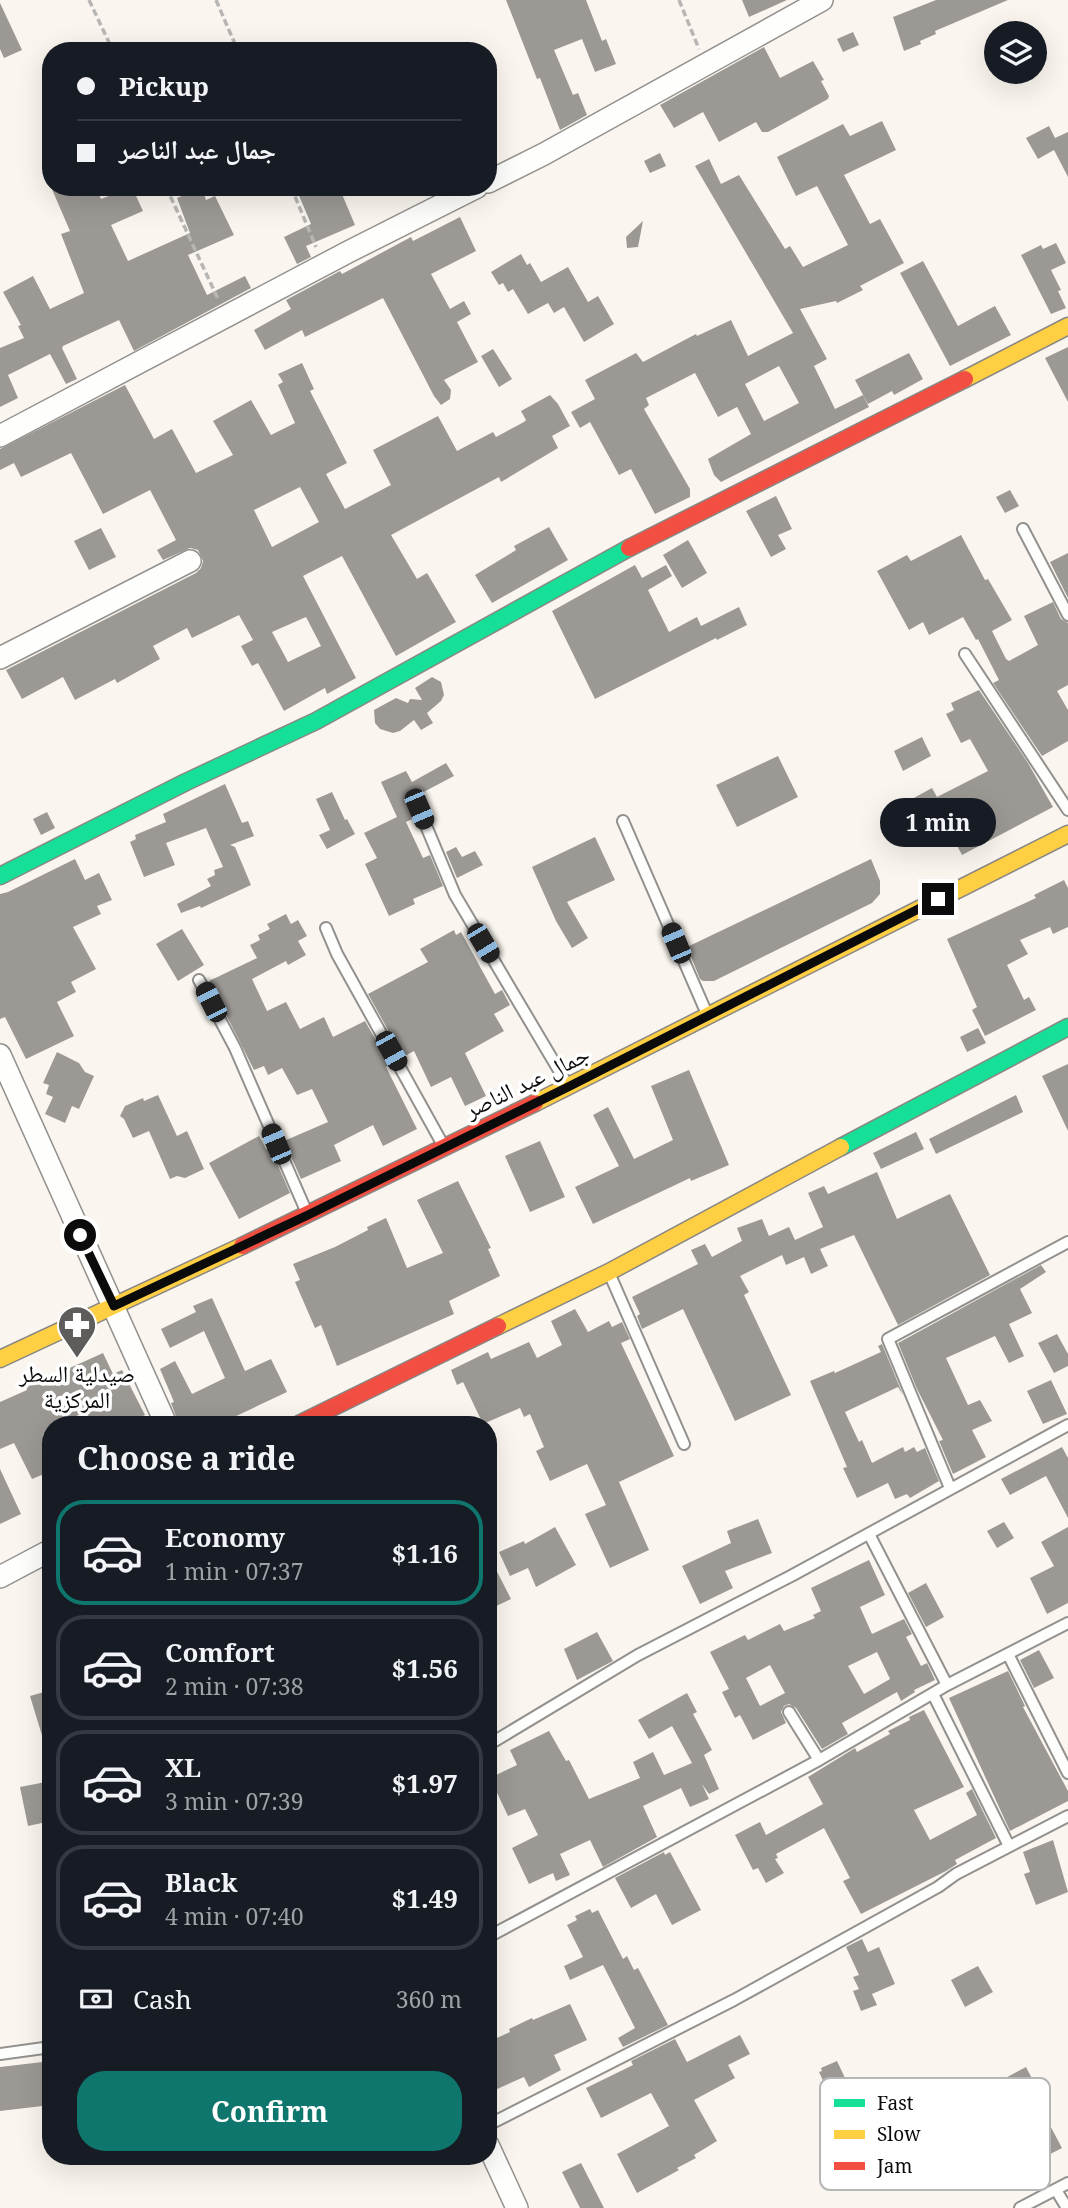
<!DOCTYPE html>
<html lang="en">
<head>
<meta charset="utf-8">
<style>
	body { margin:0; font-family:"Noto Serif","Noto Naskh Arabic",serif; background:#20242c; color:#f1f3f6; height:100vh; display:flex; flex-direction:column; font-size:26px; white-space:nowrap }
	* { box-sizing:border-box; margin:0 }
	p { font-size:23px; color:#9ea1a6 }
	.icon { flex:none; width:38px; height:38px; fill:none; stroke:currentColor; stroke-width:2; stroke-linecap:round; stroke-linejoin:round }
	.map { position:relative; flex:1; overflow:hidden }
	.sheet { position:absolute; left:42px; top:1416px; width:455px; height:749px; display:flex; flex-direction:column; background:#171b24; border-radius:28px; box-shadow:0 7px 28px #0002 }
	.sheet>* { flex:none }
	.top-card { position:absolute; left:42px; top:42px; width:455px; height:154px; border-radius:28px; box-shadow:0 7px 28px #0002; display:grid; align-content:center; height:154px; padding:0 35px; background:#171b24 }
	.controls { position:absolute; left:984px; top:21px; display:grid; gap:14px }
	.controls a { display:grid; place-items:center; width:63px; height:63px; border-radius:50%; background:#171b24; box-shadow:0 7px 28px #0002; font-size:35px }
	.end { position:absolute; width:32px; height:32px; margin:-16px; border:9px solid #0b0b0b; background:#fff; box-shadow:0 0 0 4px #fff }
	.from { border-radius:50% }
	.bubble { position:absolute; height:49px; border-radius:24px; background:#171b24; box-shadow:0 7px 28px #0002; font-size:23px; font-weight:700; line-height:49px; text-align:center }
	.car { position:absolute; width:21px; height:42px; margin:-21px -10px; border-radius:9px; box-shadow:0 0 5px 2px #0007; background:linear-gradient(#222 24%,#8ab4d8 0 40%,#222 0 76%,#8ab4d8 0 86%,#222 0) }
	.top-card b { display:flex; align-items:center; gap:24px; height:66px; font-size:26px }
	.top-card b+b { border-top:2px solid #363941 }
	.top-card i { width:18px; height:18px; background:#f1f3f6 }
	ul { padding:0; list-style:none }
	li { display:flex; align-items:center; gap:21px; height:105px; margin:0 14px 10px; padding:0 21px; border:4px solid #363941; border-radius:28px }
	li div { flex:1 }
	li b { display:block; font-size:26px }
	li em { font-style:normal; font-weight:700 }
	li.active { border-color:#0f766e }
	li>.icon { width:63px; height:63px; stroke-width:1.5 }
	h2 { padding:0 35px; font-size:32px; line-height:84px }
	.pay { display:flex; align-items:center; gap:18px; height:77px; padding:0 35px; font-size:26px }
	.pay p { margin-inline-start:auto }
	.action { display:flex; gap:14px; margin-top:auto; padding:14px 35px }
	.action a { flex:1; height:80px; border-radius:28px; background:#0f766e; color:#fff; font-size:28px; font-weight:700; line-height:80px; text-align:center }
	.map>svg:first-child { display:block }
	.building { fill:#9c9995; fill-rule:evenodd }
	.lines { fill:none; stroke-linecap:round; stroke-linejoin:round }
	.lane-casing { stroke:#93918e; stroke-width:14 }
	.street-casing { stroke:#93918e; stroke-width:24 }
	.fast-casing { stroke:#898784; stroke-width:19 }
	.slow-casing { stroke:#898784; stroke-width:19 }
	.jam-casing { stroke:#898784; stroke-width:19 }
	.path { stroke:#b7b6b5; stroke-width:3.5; stroke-dasharray:7 3.5; stroke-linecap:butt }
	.lane { stroke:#fefefd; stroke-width:10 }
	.street { stroke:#fefefd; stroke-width:21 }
	.fast { stroke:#16e098; stroke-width:16 }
	.slow { stroke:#ffcf43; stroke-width:16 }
	.jam { stroke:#f24e42; stroke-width:16 }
	.route { stroke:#0b0b0b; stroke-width:9 }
	.labels { text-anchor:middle; stroke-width:7; stroke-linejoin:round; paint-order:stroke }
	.street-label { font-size:23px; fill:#0b0b0b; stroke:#fff }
	.poi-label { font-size:23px; fill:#0b0b0b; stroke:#fff }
	.key { fill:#fff; stroke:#b6b6b6; stroke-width:2 }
	.key-label { font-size:19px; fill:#0b0b0b }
</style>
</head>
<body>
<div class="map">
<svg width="1068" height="2208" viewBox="0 0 1068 2208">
	<rect width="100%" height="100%" fill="#faf6ef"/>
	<path class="building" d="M506,0H586L602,41L606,39L616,64L595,72L582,39L554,50L573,95L578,93L587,115L560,130L540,78L537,79Z
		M742,0H787L749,17Z
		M936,0H1008L935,31L936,34L920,41L921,44L904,51L893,17Z
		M0,3L22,50L4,58L0,49Z
		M853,32L859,45L843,52L837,39Z
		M764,47L780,78L813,61L824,80L821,81L829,96L828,99L768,132H762L756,122L719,142L703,112L674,128L660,105Z
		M882,121L896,150L844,175L870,224L880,219L904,263L860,286L863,290L837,303L836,301L800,309L827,359L814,366L835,409L863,395L869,407L721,482L714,475L708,459L751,434L737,407L718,417L695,373L646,398L649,405L644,409L690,489V497L655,514L631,469L619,475L590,422L580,428L571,412L595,399L585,380L636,353L643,362L696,334L697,336L731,320L748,356L793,333L695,166L709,159L721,184L739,175L785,249L790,246L803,267L848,245L817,186L796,196L777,157L843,124L850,136ZM779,366L799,403L764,421L745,384Z
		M1049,126L1055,138L1068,132V177L1054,150L1038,159L1026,138Z
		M660,153L666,166L650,173L644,161Z
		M51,187H96L101,199L132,187L143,211L111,225L128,261L190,233L177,198L202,188L206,200L215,196L234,235L188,255L207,295L245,276L251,288L134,351L119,320L63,346L62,348L77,379L66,384L50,354L8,375L18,398L0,407V348L24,338L18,326L21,325L3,292L33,276L50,309L84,293L61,234L70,231Z
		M306,187H339L355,225L306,246L311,257L297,264L284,237L311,224L297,191Z
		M460,217L476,251L431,274L450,309L464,301L471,314L457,322L478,362L444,380L451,390L450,399L441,405L434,396L383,298L305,337L302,330L265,350L254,330L291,309L286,300L340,271L342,274L411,237L413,241Z
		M643,221L638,247L627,248L626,237Z
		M1056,243L1066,263L1051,270L1061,290L1058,291L1066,308L1051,314L1021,255L1041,245L1043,249Z
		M521,254L527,265L530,263L541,282L568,267L588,302L598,296L614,324L584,342L564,307L554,313L548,303L528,314L513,289L508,292L503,283L499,285L491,272Z
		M923,261L958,326L995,306L1011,335L950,366L900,273Z
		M1068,347V402L1045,358Z
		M493,349L512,379L499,387L481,356Z
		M909,353L923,379L894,395L892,391L868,404L855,380Z
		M302,363L314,389L310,391L347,463L326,474L345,509L391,485L373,450L438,416L457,451L493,432L496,437L524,422L526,420L521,411L550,395L558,404L570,426L552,436L558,448L501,482L499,477L391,535L417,579L427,573L456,622L396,656L342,556L303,576L356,678L327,694L325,688L284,711L258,663L252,666L241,646L253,640L239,615L192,638L187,628L153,646L160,659L117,683L115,679L75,700L63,677L22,699L6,670L196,573L201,568L203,561L198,550L190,548L163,560L157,550L176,540L150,490L103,514L71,453L21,477L14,463L0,470V449L125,385L154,439L172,429L196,473L233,455L213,421L251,400L271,435L295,423L278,385L283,382L278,374ZM300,487L319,522L272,547L254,510ZM306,617L321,646L288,662L272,632Z
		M1010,490L1019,506L1005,513L996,497Z
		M776,496L792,529L778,535L786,549L771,557L746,511Z
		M549,527L568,560L492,603L475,575L516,550L514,546Z
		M101,528L116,557L89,570L74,541Z
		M961,535L985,580L988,579L1012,620L992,631L1006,659L1009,661L1038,645L1024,616L1053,602L1061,619L1068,623V685L1057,691L1068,710V741L1042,756L993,683L999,680L978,639L976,640L963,617L929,635L923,622L909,630L877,571L907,555L911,561Z
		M688,540L707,573L682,588L663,555Z
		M1068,553V598L1050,562Z
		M635,565L642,578L666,565L672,576L648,590L669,632L697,617L701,626L739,607L747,625L717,640L716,638L595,699L552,611Z
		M432,677L441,682L444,695L441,701L427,713L433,723L421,730L414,720L400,731L393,733L380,729L375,723L374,710L396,698L408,703L410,699L422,700L415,688Z
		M979,690L1028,763L1053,807L962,855L942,817L915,831L901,805L932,788L937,797L988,771L970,739L961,743L946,714L954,710L951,703Z
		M922,737L931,756L903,771L894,751Z
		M778,756L798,797L737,827L716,785Z
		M446,763L454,776L412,798L414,803L411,809L414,818L406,822L423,858L430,855L443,886L413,899L415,904L389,916L365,864L377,858L364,833L397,817L381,782L406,771L412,782Z
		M225,784L242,823L248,821L254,836L230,845L235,847L251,885L201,908L200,906L181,913L177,904L211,886L207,879L215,875L214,870L223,867L206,828L166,843L175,865L144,877L130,842L136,839L135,835L166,822L163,814Z
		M332,792L345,820L347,819L355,834L327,849L319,835L330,830L316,799Z
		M47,812L55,828L41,835L33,819Z
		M595,837L615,880L567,902L588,938L572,948L556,921L532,867Z
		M456,847L462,857L475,851L483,865L457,878L446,852Z
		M75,859L85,880L99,873L112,900L97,906L101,914L73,927L96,969L71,982L76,992L57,1002L74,1036L26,1059L5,1017L0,1019V894L8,892Z
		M871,859L880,881V894L872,903L714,981H703L700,979L687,947Z
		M1064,880L1068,888V927L1053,934L1050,927L1020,940L1028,954L1007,965L1024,1000L1029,997L1036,1010L985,1036L972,1010L977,1007L947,939L1036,898L1034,895Z
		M286,914L291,924L298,920L307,936L298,941L306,955L288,965L286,961L252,979L267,1011L286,1002L300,1029L324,1017L333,1037L365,1021L390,1065L386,1067L417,1129L383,1146L373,1125L334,1145L341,1161L301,1179L284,1141L328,1122L312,1089L297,1095L282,1068L268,1075L264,1066L254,1070L209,981L257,958L250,945L260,940L258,935L270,929L267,924Z
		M182,929L204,965L178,981L156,944Z
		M454,930L456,935L461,932L495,994L502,990L510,1005L494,1014L504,1031L465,1053L486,1096L465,1106L451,1077L431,1087L414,1051L403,1057L368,994L428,962L420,949Z
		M978,1028L986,1043L967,1052L960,1037Z
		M57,1052L79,1063L85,1072L94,1076L79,1109L72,1106L65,1123L45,1114L53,1097L46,1094L49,1085L43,1083Z
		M1068,1064V1131L1042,1076Z
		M689,1070L729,1165L691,1181L690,1178L593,1224L575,1187L619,1166L593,1115L608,1107L634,1159L673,1140L651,1086Z
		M158,1095L177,1136L187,1131L204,1169L185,1178L177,1176L170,1179L149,1131L133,1138L124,1119L120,1116L125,1106L143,1098L144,1101Z
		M1016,1095L1023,1112L936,1154L929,1139Z
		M916,1132L924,1149L881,1169L873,1153Z
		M259,1136L266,1149L270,1147L290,1193L239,1219L209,1163Z
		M540,1141L565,1197L530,1212L505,1156Z
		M877,1172L897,1219L950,1194L990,1275L898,1325L854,1235L820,1249L828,1266L811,1274L804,1257L786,1265L782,1255L740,1276L749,1292L744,1295L791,1395L735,1421L683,1309L642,1329L637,1316L640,1314L632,1297L698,1264L691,1250L705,1244L712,1257L742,1241L737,1228L762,1219L769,1236L789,1227L795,1240L823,1227L808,1193L824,1186L828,1194Z
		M458,1181L491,1248L488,1249L500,1276L449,1301L454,1314L337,1366L321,1325L315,1328L295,1282L300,1280L293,1264L335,1247L368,1230L367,1227L386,1218L407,1268L443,1253L417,1200Z
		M1041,1265L1046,1272L1020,1289L1032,1313L1009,1324L1024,1356L1009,1363L995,1336L946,1358L968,1405L980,1400L992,1421L972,1430L986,1457L953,1474L939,1441L943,1440L917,1389L898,1343Z
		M212,1298L245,1371L271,1359L287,1392L232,1418L233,1420L223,1424H179L171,1403L174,1402L160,1369L175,1361L192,1394L225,1378L204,1331L170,1348L161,1329L196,1312L193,1306Z
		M575,1309L588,1332L609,1321L612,1327L622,1322L630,1339L621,1343L674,1456L619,1482L649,1550L610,1568L585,1514L606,1505L587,1464L550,1481L536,1451L544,1447L530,1414L524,1417L520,1408L483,1424L463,1382L457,1385L451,1370L488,1352L491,1359L529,1342L537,1358L562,1345L551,1321Z
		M1057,1334L1068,1354V1366L1054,1373L1038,1343Z
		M882,1344L903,1395L898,1387L845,1412L859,1442L862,1440L872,1463L903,1447L905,1452L914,1447L917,1452L925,1448L939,1481L910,1498L907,1494L895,1499L888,1483L857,1498L843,1468L847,1467L810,1381L834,1371L835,1373L881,1352L878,1346Z
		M103,1353L113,1374L122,1370L145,1415L126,1424H93L86,1412L57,1424H51V1431L43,1434L51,1450V1471L32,1479L14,1443L0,1449V1402L27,1390L25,1384L51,1373L52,1376Z
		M1051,1380L1067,1414L1043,1424L1027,1391Z
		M1062,1447L1068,1458V1518L1046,1476L1010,1495L1001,1479Z
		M0,1469L21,1514L0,1524Z
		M758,1519L772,1553L725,1571L733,1588L700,1604L682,1566L731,1543L727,1531Z
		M1004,1522L1014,1538L997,1548L987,1531Z
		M555,1527L576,1565L536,1587L528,1568L510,1576L499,1552L524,1541L525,1544Z
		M1068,1527V1603L1047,1614L1030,1578L1054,1566L1041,1542Z
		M488,1554L511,1599L488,1610Z
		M869,1560L885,1595L860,1607L872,1634L904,1619L912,1634L906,1637L921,1666L927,1663L935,1680L914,1690L915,1692L901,1701L897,1692L842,1723L848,1734L822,1749L796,1708L789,1704L784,1706L781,1712L786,1723L753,1740L740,1715L735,1718L722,1692L729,1689L710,1652L745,1635L748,1640L780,1624L784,1631L815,1618L813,1615L821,1611L811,1588ZM877,1652L890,1679L864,1694L848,1666ZM770,1665L785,1693L760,1706L746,1678Z
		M926,1583L944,1617L926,1627L908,1593Z
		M597,1632L613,1661L577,1680L564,1649Z
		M1039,1650L1054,1678L1034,1688L1020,1660Z
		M1008,1671L1025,1706L1023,1707L1068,1791V1801L1010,1831L949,1698Z
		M51,1690V1751L47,1752L30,1696Z
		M687,1693L697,1712L693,1714L712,1750L704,1755L719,1789L709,1794L702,1784L709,1799L690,1807L681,1788L643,1806L657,1837L603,1867L590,1840L560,1854L570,1875L556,1881L553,1873L529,1884L512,1848L538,1835L525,1809L508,1816L490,1778L517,1765L510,1750L549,1731L566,1761L569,1760L589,1799L640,1778L633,1762L653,1752L664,1775L692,1763L672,1726L649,1739L638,1720Z
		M924,1710L964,1787L914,1810L930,1840L977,1815L966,1793L972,1789L996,1838L955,1860L957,1864L946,1871L861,1914L843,1881L850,1878L824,1828L776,1854L778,1858L775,1859L784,1873L766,1883L758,1868L753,1870L735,1835L760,1822L766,1835L823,1804L808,1777L855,1748L857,1752L890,1734L888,1731L910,1720L909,1717Z
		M51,1781V1821L28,1826L20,1787Z
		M1053,1840L1068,1892L1036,1905L1024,1874L1030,1872L1023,1852Z
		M664,1852L665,1855L670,1852L701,1910L672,1925L656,1894L631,1908L615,1878Z
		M590,1909L592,1913L598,1910L623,1959L627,1956L634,1970L638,1968L668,2025L623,2047L618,2038L635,2028L603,1965L570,1980L564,1966L583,1957L567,1925L577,1920L575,1916Z
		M862,1939L868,1952L879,1947L895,1984L872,1994L877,2005L861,2011L853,1991L859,1989L853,1977L859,1975L846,1947Z
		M978,1966L993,1992L965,2007L951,1980Z
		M570,2004L587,2040L554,2055L561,2070L529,2087L524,2077L488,2093V2042L510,2032L509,2029L532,2018L533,2020Z
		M740,2035L750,2054L728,2065L735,2078L694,2100L717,2141L694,2155L696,2158L677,2168L679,2170L637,2193L617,2154L669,2126L651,2093L601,2118L586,2088L633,2065L631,2061L675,2039L687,2062Z
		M51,2061V2105L0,2111V2067Z
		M837,2061L845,2078L826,2087L819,2072L822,2071L821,2068Z
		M1026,2067L1042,2098L1037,2101L1062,2148L1027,2166L1002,2119L955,2145L932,2103L931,2104L922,2089L937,2080L953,2106Z
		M581,2163L604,2208H580L562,2172Z"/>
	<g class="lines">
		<g class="lane-casing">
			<path id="lane" d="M1023,529L1068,615
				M965,654L1068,810
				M419,809L455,895L567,1084
				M623,821L707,1014
				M326,928L337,954L443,1145
				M199,980L235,1048L307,1213
				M610,1275L684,1444
				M950,1488L888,1339L1068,1242
				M869,1534L947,1685
				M1008,1654L1068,1773
				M933,1694L1009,1846
				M789,1712L819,1760
				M488,1745L638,1655L791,1576L1068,1425
				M488,1937L819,1760L947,1685L1068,1623
				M0,2054L51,2047
				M488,2125L734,2000L938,1887L956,1874L1068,1816
				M1056,2190L1067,2208
				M1020,2208L1068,2183"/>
		</g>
		<g class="street-casing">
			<path id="street" d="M488,182L544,154L822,0
				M0,436L350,251L477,187
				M0,658L190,561
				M0,1055L166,1424
				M0,1577L51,1550
				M488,2145L517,2208"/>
		</g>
		<g class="fast-casing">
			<path id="fast" d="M0,876L186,782L316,721L629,548
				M841,1147L1068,1027"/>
		</g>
		<g class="slow-casing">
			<path id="slow" d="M965,379L1068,326
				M535,1103L1068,834
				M498,1326L609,1272L841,1147
				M0,1359L242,1246"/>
		</g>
		<g class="jam-casing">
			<path id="jam" d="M629,548L965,379
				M242,1246L535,1103
				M299,1424L498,1326"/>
		</g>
		<path class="path" d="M89,0L113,51
			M216,0L238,51
			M679,0L699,49
			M166,187L218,299
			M291,187L316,247"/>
		<use href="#lane" class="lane"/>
		<use href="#street" class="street"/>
		<use href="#fast" class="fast"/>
		<use href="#slow" class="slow"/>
		<use href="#jam" class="jam"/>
	</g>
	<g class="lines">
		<path class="route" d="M80,1235L114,1306L308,1215L568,1087L938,899"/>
	</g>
	<defs>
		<g id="pharmacy-pin" transform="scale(2.0125)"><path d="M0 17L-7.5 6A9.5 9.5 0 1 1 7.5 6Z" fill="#5f5d5b" stroke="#fff"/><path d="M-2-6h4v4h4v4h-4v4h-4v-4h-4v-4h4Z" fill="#fff"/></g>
	</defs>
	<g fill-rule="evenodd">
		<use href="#pharmacy-pin" x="77" y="1325"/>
	</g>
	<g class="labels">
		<g class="street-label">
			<text transform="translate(527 1082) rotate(-26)" y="8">جمال عبد الناصر</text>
		</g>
		<g class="poi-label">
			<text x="77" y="1382">صيدلية السطر<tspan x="77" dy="26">المركزية</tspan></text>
		</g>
	</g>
	<rect x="820" y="2078" width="230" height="112" rx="10" class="key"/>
	<rect x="834" y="2099" width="31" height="8" fill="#16e098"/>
	<rect x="834" y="2130" width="31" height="9" fill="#ffcf43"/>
	<rect x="834" y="2162" width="31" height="8" fill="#f24e42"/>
	<g class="key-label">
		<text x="877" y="2110">Fast</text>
		<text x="877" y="2141">Slow</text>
		<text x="877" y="2173">Jam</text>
	</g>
</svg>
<div class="controls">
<a><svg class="icon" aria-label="layers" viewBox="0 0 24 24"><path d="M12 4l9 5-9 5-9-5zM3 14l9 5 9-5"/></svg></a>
</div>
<i class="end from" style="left:80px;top:1235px"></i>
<i class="end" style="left:938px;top:899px"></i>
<div class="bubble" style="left:880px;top:798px;width:116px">1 min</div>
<i class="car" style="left:419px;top:809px;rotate:157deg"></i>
<i class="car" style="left:483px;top:943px;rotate:149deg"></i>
<i class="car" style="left:676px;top:943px;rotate:337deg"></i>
<i class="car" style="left:211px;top:1002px;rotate:333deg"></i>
<i class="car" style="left:391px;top:1051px;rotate:151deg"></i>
<i class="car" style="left:276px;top:1144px;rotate:337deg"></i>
<div class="top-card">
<b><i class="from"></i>Pickup</b>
<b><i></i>جمال عبد الناصر</b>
</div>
<section class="sheet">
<h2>Choose a ride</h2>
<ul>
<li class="active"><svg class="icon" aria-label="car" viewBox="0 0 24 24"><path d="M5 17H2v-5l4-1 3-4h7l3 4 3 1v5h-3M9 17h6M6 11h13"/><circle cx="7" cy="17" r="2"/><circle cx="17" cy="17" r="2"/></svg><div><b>Economy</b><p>1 min · 07:37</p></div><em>$1.16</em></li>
<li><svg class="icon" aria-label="car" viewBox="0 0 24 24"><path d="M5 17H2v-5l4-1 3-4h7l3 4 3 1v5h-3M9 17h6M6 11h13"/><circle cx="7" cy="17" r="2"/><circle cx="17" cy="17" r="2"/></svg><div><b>Comfort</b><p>2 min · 07:38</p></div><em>$1.56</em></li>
<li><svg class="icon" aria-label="car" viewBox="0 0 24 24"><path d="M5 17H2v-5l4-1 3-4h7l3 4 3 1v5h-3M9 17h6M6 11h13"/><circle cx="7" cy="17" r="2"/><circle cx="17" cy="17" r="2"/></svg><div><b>XL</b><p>3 min · 07:39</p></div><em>$1.97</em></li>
<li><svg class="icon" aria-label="car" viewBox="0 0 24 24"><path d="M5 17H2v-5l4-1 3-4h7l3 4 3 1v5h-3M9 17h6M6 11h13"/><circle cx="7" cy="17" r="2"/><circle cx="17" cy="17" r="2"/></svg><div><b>Black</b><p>4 min · 07:40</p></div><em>$1.49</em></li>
</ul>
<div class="pay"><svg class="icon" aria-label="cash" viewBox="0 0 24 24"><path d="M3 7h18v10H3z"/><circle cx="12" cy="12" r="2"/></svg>Cash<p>360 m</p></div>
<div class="action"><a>Confirm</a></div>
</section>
</div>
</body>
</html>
